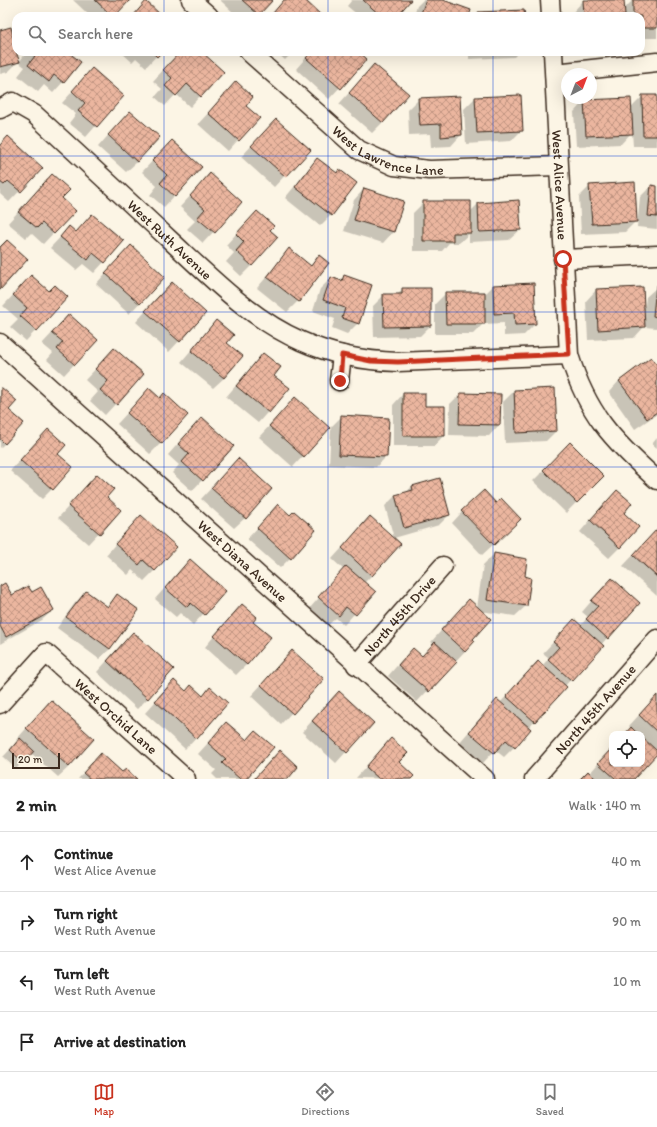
<!DOCTYPE html>
<meta charset="utf-8">
<style>
body{margin:0;font-family:Itim,sans-serif;background:#f2f2f2;color:#222}
.controls{position:absolute;right:12px;bottom:12px;display:grid;overflow:hidden;border-radius:8px;box-shadow:0 4px 16px #0002}
.controls button{width:36px;height:36px;display:grid;place-items:center;padding:0;border:0;border-bottom:1px solid #e0e0e0;background:#fff;color:#222;font:20px sans-serif}
.compass{position:absolute;left:561px;top:68px;width:36px;height:36px;border-radius:50%;background:#fff;box-shadow:0 4px 16px #0002;rotate:42deg}
.scale{position:absolute;left:12px;bottom:10px;width:48px;box-sizing:border-box;padding-left:4px;border:2px solid #3b2a1e;border-top:0;font-size:11px;line-height:14px;white-space:nowrap;color:#3b2a1e;-webkit-text-stroke:3px #fcf5e5;paint-order:stroke}
.stop{position:absolute;width:12px;height:12px;margin:-9px;border:3px solid #c8321e;border-radius:50%;background:#fff}
.stop.end{background:#c8321e;border-color:#fff;box-shadow:0 1px 4px #0008}
.list{margin:0;padding:0;list-style:none}
h2{display:flex;justify-content:space-between;align-items:center;height:52px;margin:0;padding:0 16px;font-size:17px}
h2 small{font-size:13px;font-weight:400;color:#767676}
.list li{display:grid;grid-template-columns:26px 1fr auto;gap:12px;align-items:center;box-sizing:border-box;height:60px;padding:0 16px;border-top:1px solid #e0e0e0}
.list b{display:block;font-size:15px;white-space:nowrap}
.list p{margin:0;font-size:13px;white-space:nowrap;color:#767676}
.list em{font-size:13px;font-style:normal;color:#767676}
.icon{flex:none;width:22px;height:22px;fill:none;stroke:currentColor;stroke-width:2;stroke-linecap:round;stroke-linejoin:round}
.map{position:relative;flex:none;width:657px;height:779px;overflow:hidden}
.search{position:absolute;background:#fff;box-shadow:0 4px 16px #0002;left:12px;right:12px;top:12px;height:44px;display:flex;align-items:center;gap:10px;box-sizing:border-box;padding:0 14px;border-radius:12px;color:#767676;font-size:15px}
.sheet{height:292px;background:#fff}
nav{display:flex;justify-content:space-around;align-items:center;box-sizing:border-box;height:56px;border-top:1px solid #e0e0e0;background:#fff;font-size:11px;color:#767676}
nav a{display:grid;justify-items:center;gap:2px}
nav .on{color:#c8321e}
.map>svg:first-child{display:block}
.shadow{fill:#0003}
.building{fill:url(#building-cross-hatch);stroke:#3b2a1e}
.lines{fill:none;stroke-linecap:round;stroke-linejoin:round}
.minor-casing{stroke:#3b2a1e;stroke-width:21}
.minor{stroke:#fcf5e5;stroke-width:18}
.route{stroke:#c8321e;stroke-width:5}
.grid{fill:none;stroke:#1d4ed8;stroke-width:1;stroke-opacity:0.55}
.labels{text-anchor:middle;dominant-baseline:central;stroke-width:3.5;stroke-linejoin:round;paint-order:stroke}
.street-label{font-size:14px;fill:#3b2a1e;stroke:#fcf5e5}
</style>
<div class="map">
<svg width="657" height="779" viewBox="0 0 657 779">
<defs>
<pattern id="building-cross-hatch" width="8" height="8" patternUnits="userSpaceOnUse"><rect width="8" height="8" fill="#ebb69f"/><path d="M0 0l8 8M0 8l8-8" fill="none" stroke="#c09481"/></pattern>
</defs>
<rect width="100%" height="100%" fill="#fcf5e5"/>
<filter id="ink" filterUnits="userSpaceOnUse"><feTurbulence type="fractalNoise" baseFrequency=".025" numOctaves="2"/><feDisplacementMap in="SourceGraphic" scale="8" xChannelSelector="R" yChannelSelector="G"/><feConvolveMatrix kernelMatrix="1 2 1 2 8 2 1 2 1" color-interpolation-filters="sRGB"/></filter>
<g filter="url(#ink)">
<path class="shadow" d="M73 0H128L114 16H90Z
M220 0H272L257 16H237Z
M285 0H303L321 16H270Z
M352 0H410L396 16H359L347 6Z
M423 0H440L468 16H414L417 6Z
M623 0 624 9 633 0H657V38H641V16H573V12L583 1Z
M10 29 19 62 27 52H67L63 82 53 93 44 85 38 92 18 76 25 67 18 62 8 72 0 74V31Z
M121 52H160L146 67 136 58 132 62Z
M180 52H201L200 96 190 107 176 94 165 106 155 97 162 89 153 81Z
M276 52H293L285 60Z
M311 52H358L366 59 329 99 296 69Z
M438 52H451L447 55Z
M469 52H519L514 57 469 59Z
M92 70 122 96 86 137 69 123 76 114 62 103Z
M364 76 383 122 372 133 339 104Z
M236 83 244 106 238 140 228 151 198 124Z
M643 96H657V146H633L632 132 621 144 576 146 574 112 584 101 630 109Z
M459 97 461 135 451 146 431 147 430 134 409 135 408 110 419 99Z
M475 98 522 130 511 141 466 144 464 109Z
M119 123 137 162 126 172 98 147Z
M266 130 309 150 274 187 241 157Z
M0 146 42 168 9 202 0 194Z
M161 152 201 167 164 207 150 195 157 186 142 172Z
M317 159 336 174 339 170 331 215 320 226 285 198Z
M210 175 241 202 203 243 187 229 195 221 180 207Z
M41 186 61 198 74 211 43 244 31 233 26 238 8 223Z
M590 186 636 221 625 232 581 234 579 197Z
M651 186 657 187V229L637 227 640 197Z
M364 189 403 201 393 232 383 243 344 231 354 200Z
M424 202 470 212 478 204 520 230 509 240 469 242V234L459 243H449L442 251H413V213Z
M92 215 104 262 94 273 83 264 76 270 50 248 69 228 75 233Z
M246 223 269 230 252 265 241 276 226 262 234 253 226 245Z
M290 250 310 266 319 257 298 301 287 312 257 288Z
M120 257 164 277 129 314 96 284Z
M31 276 49 292 67 297 26 341 10 327 18 319 3 306Z
M344 276 358 323 347 334 332 328 335 319 313 311 320 289 331 278 339 281Z
M493 286 535 324 524 335 504 336V323L483 324 473 334H435V304L446 293 484 295Z
M657 287V328L644 327 634 338 588 340 586 301 596 290 645 307 646 297Z
M403 289 430 326 420 336 374 337 373 306 384 295H397Z
M161 294 205 313 169 352 136 322Z
M69 315 97 340 64 375 47 360 53 353 42 344Z
M216 321 226 343 224 378 213 388 181 362Z
M263 354 272 376 288 389 258 423 226 397Z
M104 360 143 374 105 415 90 401 98 392 85 380Z
M657 367V414L635 429 609 392 619 381Z
M1 388 15 401 7 410 5 443 0 448Z
M514 391 556 431 546 441 505 443 503 402Z
M403 394 424 407 444 435 434 446H393V405Z
M460 394 499 425 489 436 449 435 450 404Z
M139 400 161 443 150 454 117 424Z
M285 409 329 428 293 467 259 437Z
M342 416 386 457 376 467 329 465 331 427Z
M191 429 202 480 192 491 172 473 179 465 168 455Z
M657 438V448L652 444Z
M38 441 57 454 52 489 42 499 10 471Z
M570 444 602 476 566 513 533 481Z
M228 470 245 518 234 528 201 499Z
M87 486 105 497 120 510 88 544 58 518Z
M412 486 449 515 439 525 394 538 385 506 395 496 406 493Z
M606 502 622 513 620 547 609 558 580 532Z
M278 506 290 558 280 568 247 539Z
M462 512 509 530 482 555 452 523Z
M130 527 155 570 144 581 132 570 128 575 106 555Z
M360 528 372 575 364 583 374 592 344 625 336 618 328 625 309 609 344 570 332 559Z
M657 530V596L623 566Z
M494 554 523 577 526 606 515 616 480 611 472 639 465 651 417 702 388 676 402 660 421 657 434 644 431 642 459 611 477 608 483 565Z
M180 571 224 591 193 625 180 613 176 617 155 599Z
M0 587 11 597 32 594 53 610 42 620 0 644Z
M601 590 607 638 528 728 514 747 504 757 495 750 483 763 459 743 487 711 500 703 527 673 542 666 549 658 543 653 574 620 580 626 588 617 582 612Z
M86 592 106 607 117 595 110 649 99 659 57 628 75 603Z
M231 616 252 622 247 664 236 675 205 647Z
M122 644 148 698 137 709 97 672Z
M282 662 323 679 281 724 251 696Z
M164 692 202 697 227 704 185 749 145 713Z
M657 695V752L633 779H581L589 774 612 748V764H642V734H626L631 728 629 726Z
M328 703 346 752 336 763 302 732Z
M41 712 69 767 58 777 31 753 16 769 3 757 18 741 16 740Z
M226 723 245 779H217L212 774 216 770 198 754Z
M381 750 398 762 410 779 356 778Z
M101 754 122 773 135 779H78Z"/>
<path class="building" d="M95 0H130L115 16H112Z
M242 0H273L259 15Z
M284 0H305L322 16H276L273 13Z
M363 0H411L397 16H381Z
M426 0H443L471 10 469 16H420Z
M583 0H624L625 16H584Z
M633 0H657V28H641V16H633Z
M146 1 162 16H133Z
M524 10 525 16H478V12Z
M11 27 16 52 20 62 0 67V30Z
M29 52H68L81 62 64 83 54 75 49 82 28 65 35 56Z
M152 52H162L157 57Z
M180 52H202L224 72 201 97 187 84 176 96 165 86 172 78 163 70Z
M311 52H359L367 59 341 89 306 58Z
M374 64 409 94 383 123 349 93Z
M92 68 124 96 97 127 78 111 85 103 72 91Z
M236 81 253 97 246 106 260 118 239 141 208 113Z
M521 95 523 131 477 133 475 97Z
M642 95H657V136H643Z
M460 96 462 135 441 137V124L420 125 418 98Z
M631 98 633 134 586 136 584 100Z
M130 111 160 137 137 162 108 135Z
M276 119 311 150 286 177 251 146Z
M8 136 43 168 21 192 8 181 4 185 0 182V145Z
M172 140 202 167 175 197 160 183 167 175 152 161Z
M317 158 337 173 339 169 357 183 332 216 295 187Z
M210 173 242 202 215 233 197 218 205 209 190 196Z
M52 174 70 190 62 198 76 211 54 234 42 223 37 228 18 212Z
M635 182 637 222 592 224 589 185Z
M651 185 657 186V217L648 216Z
M364 188 404 201 394 232 354 220Z
M519 200 521 230 479 232 478 203Z
M423 201H471V233H453V241H423Z
M257 211 274 226 270 230 278 237 252 266 236 251 244 242 236 234Z
M92 214 124 241 105 263 93 253 88 260 60 237 69 226 76 232Z
M7 240 28 259 0 290V247Z
M131 245 165 277 140 304 105 273Z
M289 248 311 266 319 255 329 263 299 302 267 277Z
M31 275 49 291 55 285 68 297 37 331 20 316 27 308 13 295Z
M344 275 372 285 359 324 342 318 345 308 323 300 331 277 342 281Z
M172 282 206 313 180 342 145 311Z
M534 283 536 324 515 325 514 313 494 314 493 285Z
M656 286H657V317L653 316Z
M643 287 645 327 598 330 596 289Z
M402 288H431V326L384 327 383 294H402Z
M445 292H485V324H446Z
M69 314 98 340 75 365 57 349 63 342 52 333Z
M216 320 234 335 227 343 243 356 224 378 191 351Z
M114 348 144 374 117 405 100 390 108 381 95 369Z
M263 353 281 367 274 376 290 388 269 413 236 386Z
M651 357 657 365V412L647 419 619 381Z
M1 387 17 401 9 410 24 423 5 444 0 439Z
M149 388 160 398 164 393 188 415 162 444 127 413Z
M555 388 557 431 516 433 514 390Z
M403 393H425V406H445V436H403Z
M460 393 501 394 500 425 459 424Z
M295 397 330 428 304 457 269 426Z
M341 415 389 418 387 457 339 455Z
M202 417 234 446 203 481 182 462 189 454 178 444Z
M48 429 66 445 58 454 73 467 53 490 20 460Z
M570 442 604 476 577 503 543 470Z
M238 458 272 489 246 519 211 488Z
M97 474 114 489 107 497 121 510 100 534 68 506Z
M440 478 450 515 404 528 395 495 413 490 412 486Z
M484 490 496 503 501 498 521 519 494 545 461 511Z
M617 490 632 503 624 513 639 527 620 548 590 520Z
M278 504 290 515 294 511 316 530 291 559 257 528Z
M141 515 177 547 155 571 143 560 139 565 115 544Z
M370 516 401 544 372 576 342 548Z
M657 529V577L633 555Z
M494 553 527 559 525 576 531 578 527 606 487 600Z
M190 559 226 591 205 615 191 603 187 607 165 588Z
M346 566 376 592 356 615 346 607 339 616 318 597Z
M612 578 640 603 608 639 586 619 598 606 591 601Z
M5 583 12 595 28 586 32 592 41 587 54 610 6 637 0 626V586Z
M86 591 108 607 117 594 139 610 110 649 66 617Z
M469 599 491 619 473 639 475 641 465 652 441 630Z
M242 604 257 617 253 622 271 637 247 665 214 636Z
M574 619 604 646 572 681 548 659 559 647 553 642Z
M133 632 174 669 148 699 107 661Z
M435 642 457 662 429 692 398 665 413 648 422 656Z
M292 650 324 679 293 714 261 685Z
M538 661 567 687 535 722 506 696Z
M174 680 186 691 191 685 203 696 210 687 228 703 197 739 155 701Z
M339 691 374 723 347 753 312 721Z
M657 695V732L639 715Z
M497 699 531 729 515 748 506 740 494 753 469 732Z
M51 700 94 739 69 767 26 728Z
M226 722 247 740 255 731 274 747 246 779H240L222 763 226 759 208 743Z
M631 727 638 734H625Z
M642 737 657 751V754L634 779H616L598 763 612 748V764H642Z
M20 738 34 751 24 763 10 750Z
M391 738 408 753 399 762 414 776 411 779H379L366 767Z
M280 750 298 767 288 779H254Z
M101 753 122 772 126 769 137 779H90L83 773Z
M588 771 596 779H580Z"/>
<g class="lines">
<g class="minor-casing">
<g id="minor">
<path d="M191 0 209 16"/>
<path d="M550 0 551 16"/>
<path id="s1" d="M249 52 359 150 394 166 429 170 558 166"/>
<path id="s2" d="M553 52 569 355C587 413 612 440 657 480"/>
<path d="M555 73 657 62"/>
<path id="s3" d="M0 109 13 102 34 114C80 156 125 198 170 240 209 276 252 320 301 341 332 355 365 361 398 362L569 355"/>
<path d="M563 259 657 255"/>
<path id="s4" d="M0 343 485 779"/>
<path d="M339 381 342 355"/>
<path id="s5" d="M356 665 443 566"/>
<path id="s6" d="M0 704 46 653 186 779"/>
<path id="s7" d="M534 779 657 639"/>
</g>
</g>
<use href="#minor" class="minor"/>
</g>
</g>
<g class="lines" filter="url(#ink)">
<path class="route" d="M340 381 342 355 371 361 398 362 569 354 563 259"/>
</g>
<path class="grid" d="M164 0V16M328 0V16M493 0V16M164 52V779M328 52V779M493 52V779M0 156H657M0 312H657M0 467H657M0 623H657"/>
<g class="labels">
<g class="street-label">
<text stroke="none"><textPath href="#s1" startOffset="175">West Lawrence Lane</textPath></text>
<text stroke="none"><textPath href="#s2" startOffset="133">West Alice Avenue</textPath></text>
<text stroke="none"><textPath href="#s3" startOffset="224">West Ruth Avenue</textPath></text>
<text stroke="none"><textPath href="#s4" startOffset="326">West Diana Avenue</textPath></text>
<text stroke="none"><textPath href="#s5" startOffset="66">North 45th Drive</textPath></text>
<text stroke="none"><textPath href="#s7" startOffset="93">North 45th Avenue</textPath></text>
<text stroke="none"><textPath href="#s6" startOffset="163">West Orchid Lane</textPath></text>
</g>
</g>
</svg>
<div class="controls">
<button><svg class="icon" aria-label="locate" viewBox="0 0 24 24"><circle cx="12" cy="12" r="6"/><path d="M12 2v4M12 18v4M2 12h4M18 12h4"/></svg></button>
</div>
<svg class="compass" viewBox="-18 -18 36 36"><path d="M0-13l5 13h-10z" fill="#e53935"/><path d="M0 13l5-13h-10z" fill="#767676"/></svg>
<div class="scale">20 m</div>
<div class="stop" style="left:563px;top:259px"></div>
<div class="stop end" style="left:340px;top:381px"></div>
<div class="search"><svg class="icon" aria-label="search" viewBox="0 0 24 24"><circle cx="10" cy="10" r="6"/><path d="M15 15l6 6"/></svg>Search here</div>
</div>
<section class="sheet">
<h2>2 min<small>Walk · 140 m</small></h2>
<ul class="list">
<li><svg class="icon" aria-label="ahead" viewBox="0 0 24 24"><path d="M12 20V5M6 11l6-6 6 6"/></svg><div><b>Continue</b><p>West Alice Avenue</p></div><em>40 m</em></li>
<li><svg class="icon" aria-label="right" viewBox="0 0 24 24"><path d="M7 20v-9h11M14 6l5 5-5 5"/></svg><div><b>Turn right</b><p>West Ruth Avenue</p></div><em>90 m</em></li>
<li><svg class="icon" aria-label="left" viewBox="0 0 24 24"><path d="M17 20v-9H6M10 6l-5 5 5 5"/></svg><div><b>Turn left</b><p>West Ruth Avenue</p></div><em>10 m</em></li>
<li><svg class="icon" aria-label="arrive" viewBox="0 0 24 24"><path d="M6 21V4h12l-3 4 3 4H6"/></svg><div><b>Arrive at destination</b></div></li>
</ul>
</section>
<nav>
<a class="on"><svg class="icon" aria-label="map" viewBox="0 0 24 24"><path d="M3 6l6-2 6 2 6-2v14l-6 2-6-2-6 2zM9 4v14M15 6v14"/></svg>Map</a>
<a><svg class="icon" aria-label="directions" viewBox="0 0 24 24"><path d="M12 3l9 9-9 9-9-9zM9 14v-3h6M13 9l2 2-2 2"/></svg>Directions</a>
<a><svg class="icon" aria-label="saved" viewBox="0 0 24 24"><path d="M7 4h10v16l-5-4-5 4z"/></svg>Saved</a>
</nav>
